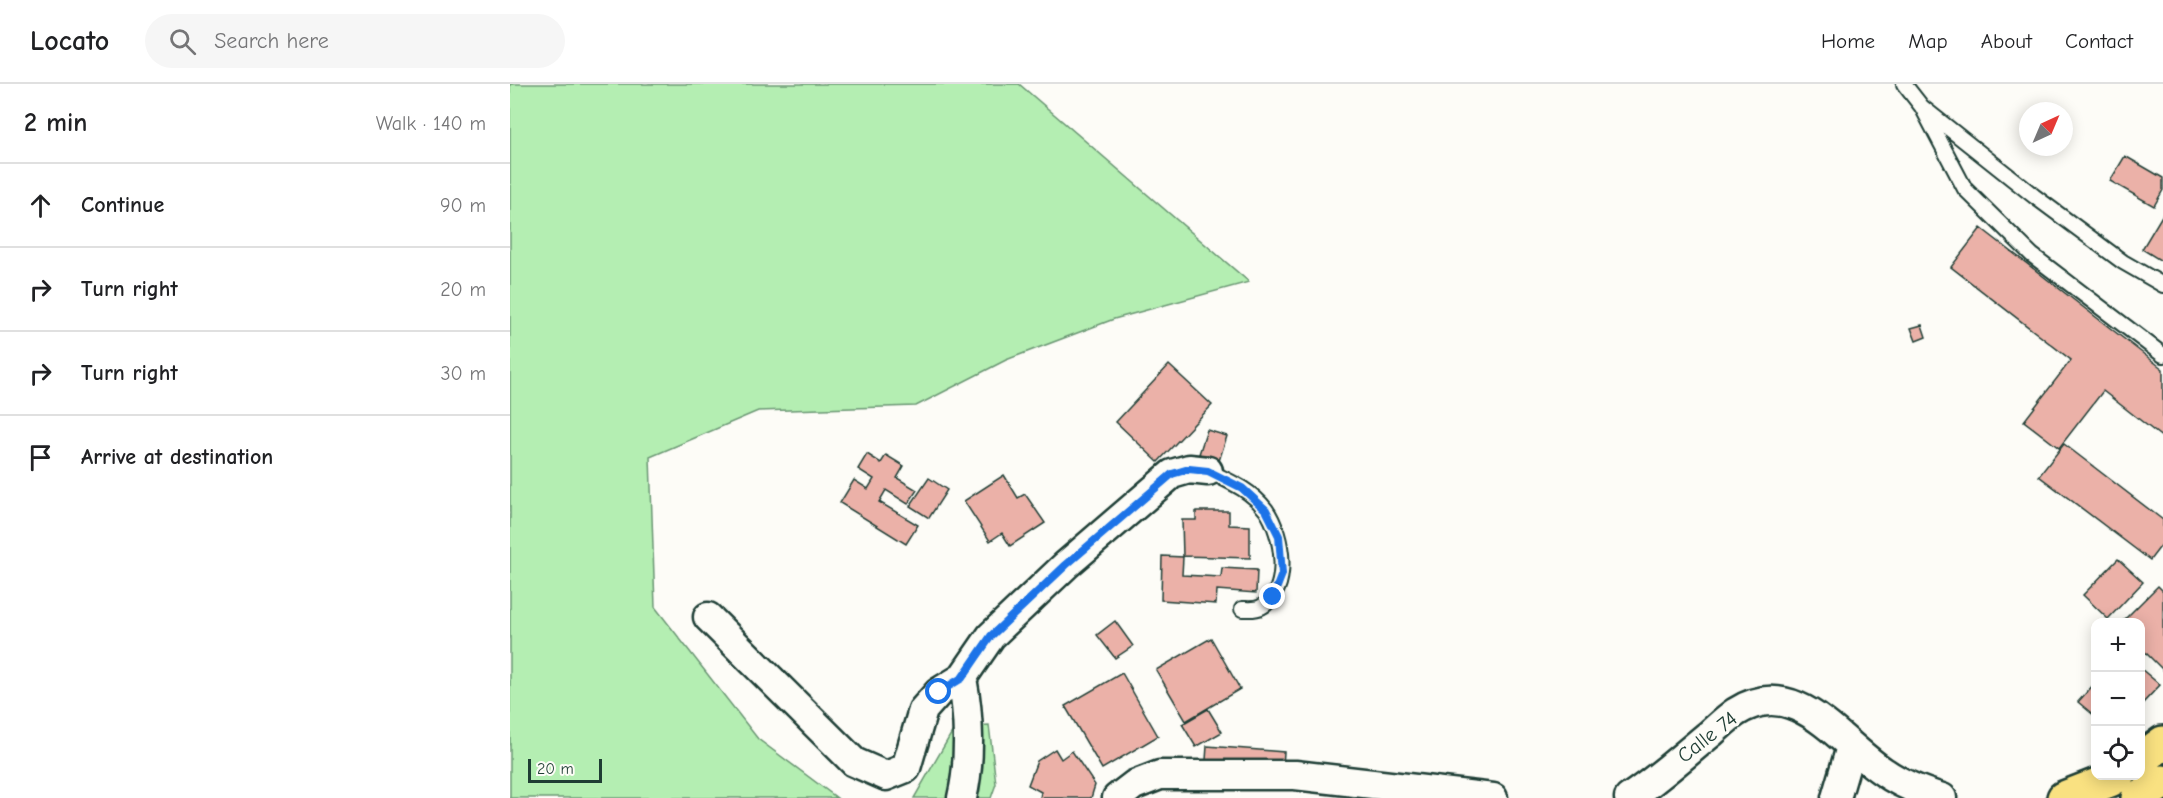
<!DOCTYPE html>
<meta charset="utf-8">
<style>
body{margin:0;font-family:"Comic Neue",sans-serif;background:#f6f6f6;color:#202124}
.controls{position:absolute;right:18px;bottom:18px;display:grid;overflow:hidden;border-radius:12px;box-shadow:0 3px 15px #0003}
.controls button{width:54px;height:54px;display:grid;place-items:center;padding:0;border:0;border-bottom:2px solid #e0e0e0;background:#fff;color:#202124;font:30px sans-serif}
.compass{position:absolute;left:1509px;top:18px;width:54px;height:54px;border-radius:50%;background:#fff;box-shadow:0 3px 15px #0003;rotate:44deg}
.scale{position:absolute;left:18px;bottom:15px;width:74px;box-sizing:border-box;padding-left:6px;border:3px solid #1f3d34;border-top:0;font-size:16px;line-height:21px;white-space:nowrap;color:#1f3d34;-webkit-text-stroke:4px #fdfcf7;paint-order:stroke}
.stop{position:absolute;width:18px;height:18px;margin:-14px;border:4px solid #1a73e8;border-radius:50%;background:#fff}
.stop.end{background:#1a73e8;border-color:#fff;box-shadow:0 2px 6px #0008}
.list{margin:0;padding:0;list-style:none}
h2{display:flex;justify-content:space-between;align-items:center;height:78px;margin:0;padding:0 24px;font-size:26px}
h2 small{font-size:20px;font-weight:400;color:#757577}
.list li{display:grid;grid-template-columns:39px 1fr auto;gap:18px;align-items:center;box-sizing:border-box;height:84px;padding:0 24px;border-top:2px solid #e0e0e0}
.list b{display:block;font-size:22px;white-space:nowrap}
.list em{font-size:20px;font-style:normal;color:#757577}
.icon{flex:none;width:33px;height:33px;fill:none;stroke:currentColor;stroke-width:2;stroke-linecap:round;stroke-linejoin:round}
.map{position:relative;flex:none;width:1653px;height:714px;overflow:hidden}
header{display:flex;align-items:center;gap:36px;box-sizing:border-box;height:84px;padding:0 30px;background:#fff;border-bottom:2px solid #e0e0e0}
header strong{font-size:28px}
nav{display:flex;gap:33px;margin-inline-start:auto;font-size:21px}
.search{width:420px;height:54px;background:#f6f6f6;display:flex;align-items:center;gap:15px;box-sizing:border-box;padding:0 21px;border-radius:33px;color:#757577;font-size:22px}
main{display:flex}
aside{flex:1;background:#fff}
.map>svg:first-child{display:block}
.green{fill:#b4eeb2;stroke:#6a9673;stroke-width:1.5}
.building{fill:#ebb1a8;stroke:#1f3d34;stroke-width:1.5}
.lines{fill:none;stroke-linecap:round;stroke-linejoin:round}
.service-casing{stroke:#1f3d34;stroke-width:18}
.minor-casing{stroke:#1f3d34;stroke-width:33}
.primary-casing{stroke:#1f3d34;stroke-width:38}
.service{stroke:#fdfcf7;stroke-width:14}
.minor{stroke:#fdfcf7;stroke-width:28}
.primary{stroke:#f9e181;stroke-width:33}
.route{stroke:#1a73e8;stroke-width:8}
.labels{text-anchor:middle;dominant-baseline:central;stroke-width:6;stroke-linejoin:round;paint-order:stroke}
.street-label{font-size:21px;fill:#1f3d34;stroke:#fdfcf7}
</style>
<header>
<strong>Locato</strong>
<div class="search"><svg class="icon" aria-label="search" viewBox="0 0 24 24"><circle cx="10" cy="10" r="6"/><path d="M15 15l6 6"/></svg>Search here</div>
<nav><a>Home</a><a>Map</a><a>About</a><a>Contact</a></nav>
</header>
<main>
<aside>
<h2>2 min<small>Walk · 140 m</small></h2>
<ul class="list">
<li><svg class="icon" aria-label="ahead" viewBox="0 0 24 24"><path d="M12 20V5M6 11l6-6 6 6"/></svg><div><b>Continue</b></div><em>90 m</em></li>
<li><svg class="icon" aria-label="right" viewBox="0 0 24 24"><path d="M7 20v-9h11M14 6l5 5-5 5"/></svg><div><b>Turn right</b></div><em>20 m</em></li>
<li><svg class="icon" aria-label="right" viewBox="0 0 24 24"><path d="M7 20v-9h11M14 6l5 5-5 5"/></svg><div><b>Turn right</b></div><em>30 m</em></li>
<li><svg class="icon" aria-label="arrive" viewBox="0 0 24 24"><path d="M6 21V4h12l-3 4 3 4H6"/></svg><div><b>Arrive at destination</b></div></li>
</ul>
</aside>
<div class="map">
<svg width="1653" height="714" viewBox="0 0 1653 714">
<rect width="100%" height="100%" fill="#fdfcf7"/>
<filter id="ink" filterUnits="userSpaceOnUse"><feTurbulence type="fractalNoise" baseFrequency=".0167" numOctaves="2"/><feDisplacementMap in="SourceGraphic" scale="12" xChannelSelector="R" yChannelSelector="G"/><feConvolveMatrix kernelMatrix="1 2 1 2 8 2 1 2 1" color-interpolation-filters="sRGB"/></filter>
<g filter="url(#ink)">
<path class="green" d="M0 0H509L739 198 604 235 496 276 406 322 248 327 140 373 145 523 248 655 327 714H0Z
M479 641 486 700 481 714H404L445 643Z"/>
<path class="building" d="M1615 72 1653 94V106L1644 122 1600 97Z
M1653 130V178L1632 165Z
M1471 144 1653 285V354L1593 307 1549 364 1514 337 1561 276 1441 183Z
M1412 241 1416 253 1406 257 1401 244Z
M659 281 702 321 648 378 606 338Z
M697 346 717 352 709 377 689 370Z
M1554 360 1653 436V459L1640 476 1529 392Z
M357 370 371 379 376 371 394 382 387 394 407 406 398 420 376 406 369 418 408 441 396 460 330 419 344 396 358 405 364 395 348 385Z
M494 391 508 414 515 410 535 439 500 462 492 449 480 457 454 417Z
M419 394 437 406 419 434 400 422Z
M686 427H719V441L740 442V474L673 472 672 436H686Z
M652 472 673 473 672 491 711 493 712 484 747 486 746 509 707 506 706 520 651 516Z
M1608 475 1633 498 1598 535 1573 511Z
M1648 502 1653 507V586L1630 563V538H1612Z
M605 537 623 562 605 574 587 551Z
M701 554 730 605 676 637 646 586Z
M1630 584 1650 601 1630 622Z
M612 589 648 652 592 685 555 622Z
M1586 598V633L1568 618Z
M698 625 712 648 686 663 672 640Z
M697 662 774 668 773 682 696 676Z
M545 665 551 675 562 667 585 701 581 714H530L531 708 518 701 527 677Z"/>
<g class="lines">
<g class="service-casing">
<path id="service" d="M1394 0 1412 23 1524 112 1613 178 1653 201
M1412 23 1455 105 1522 171 1653 271
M698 387C719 397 741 406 756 426 773 450 782 507 751 523 746 526 738 525 732 525"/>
</g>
<g class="minor-casing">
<path id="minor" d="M198 533 344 678 376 692 396 684 413 626 429 608 452 594
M452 714C461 676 459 631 452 594L481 552 556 481 662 390 679 385 698 387
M607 714 624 701 650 691H785L983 714
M1119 714C1148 695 1174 671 1201 649 1209 642 1217 634 1226 628 1286 590 1329 659 1374 688 1391 700 1412 708 1432 714
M1326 714 1341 663"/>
</g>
<g class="primary-casing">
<path id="primary" d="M1630 676 1653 659
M1554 714 1600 696 1607 692
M1628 714 1653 698"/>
</g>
<use href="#service" class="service"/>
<use href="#minor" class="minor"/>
<use href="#primary" class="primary"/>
</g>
</g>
<g class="lines" filter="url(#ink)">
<path class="route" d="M429 608 452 594 481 552 556 481 662 390 679 385 698 387 732 404 756 426 769 452 772 490 763 513"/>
</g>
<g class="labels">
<g class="street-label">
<text transform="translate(1197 653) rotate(-38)">Calle 74</text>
</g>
</g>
</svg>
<div class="controls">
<button>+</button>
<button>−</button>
<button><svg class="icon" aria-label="locate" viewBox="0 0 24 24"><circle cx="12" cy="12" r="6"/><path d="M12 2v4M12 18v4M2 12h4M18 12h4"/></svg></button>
</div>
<svg class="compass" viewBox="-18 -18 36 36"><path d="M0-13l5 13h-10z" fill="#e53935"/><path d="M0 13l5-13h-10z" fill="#757577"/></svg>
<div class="scale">20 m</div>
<div class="stop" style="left:429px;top:608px"></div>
<div class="stop end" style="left:763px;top:513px"></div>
</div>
</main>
